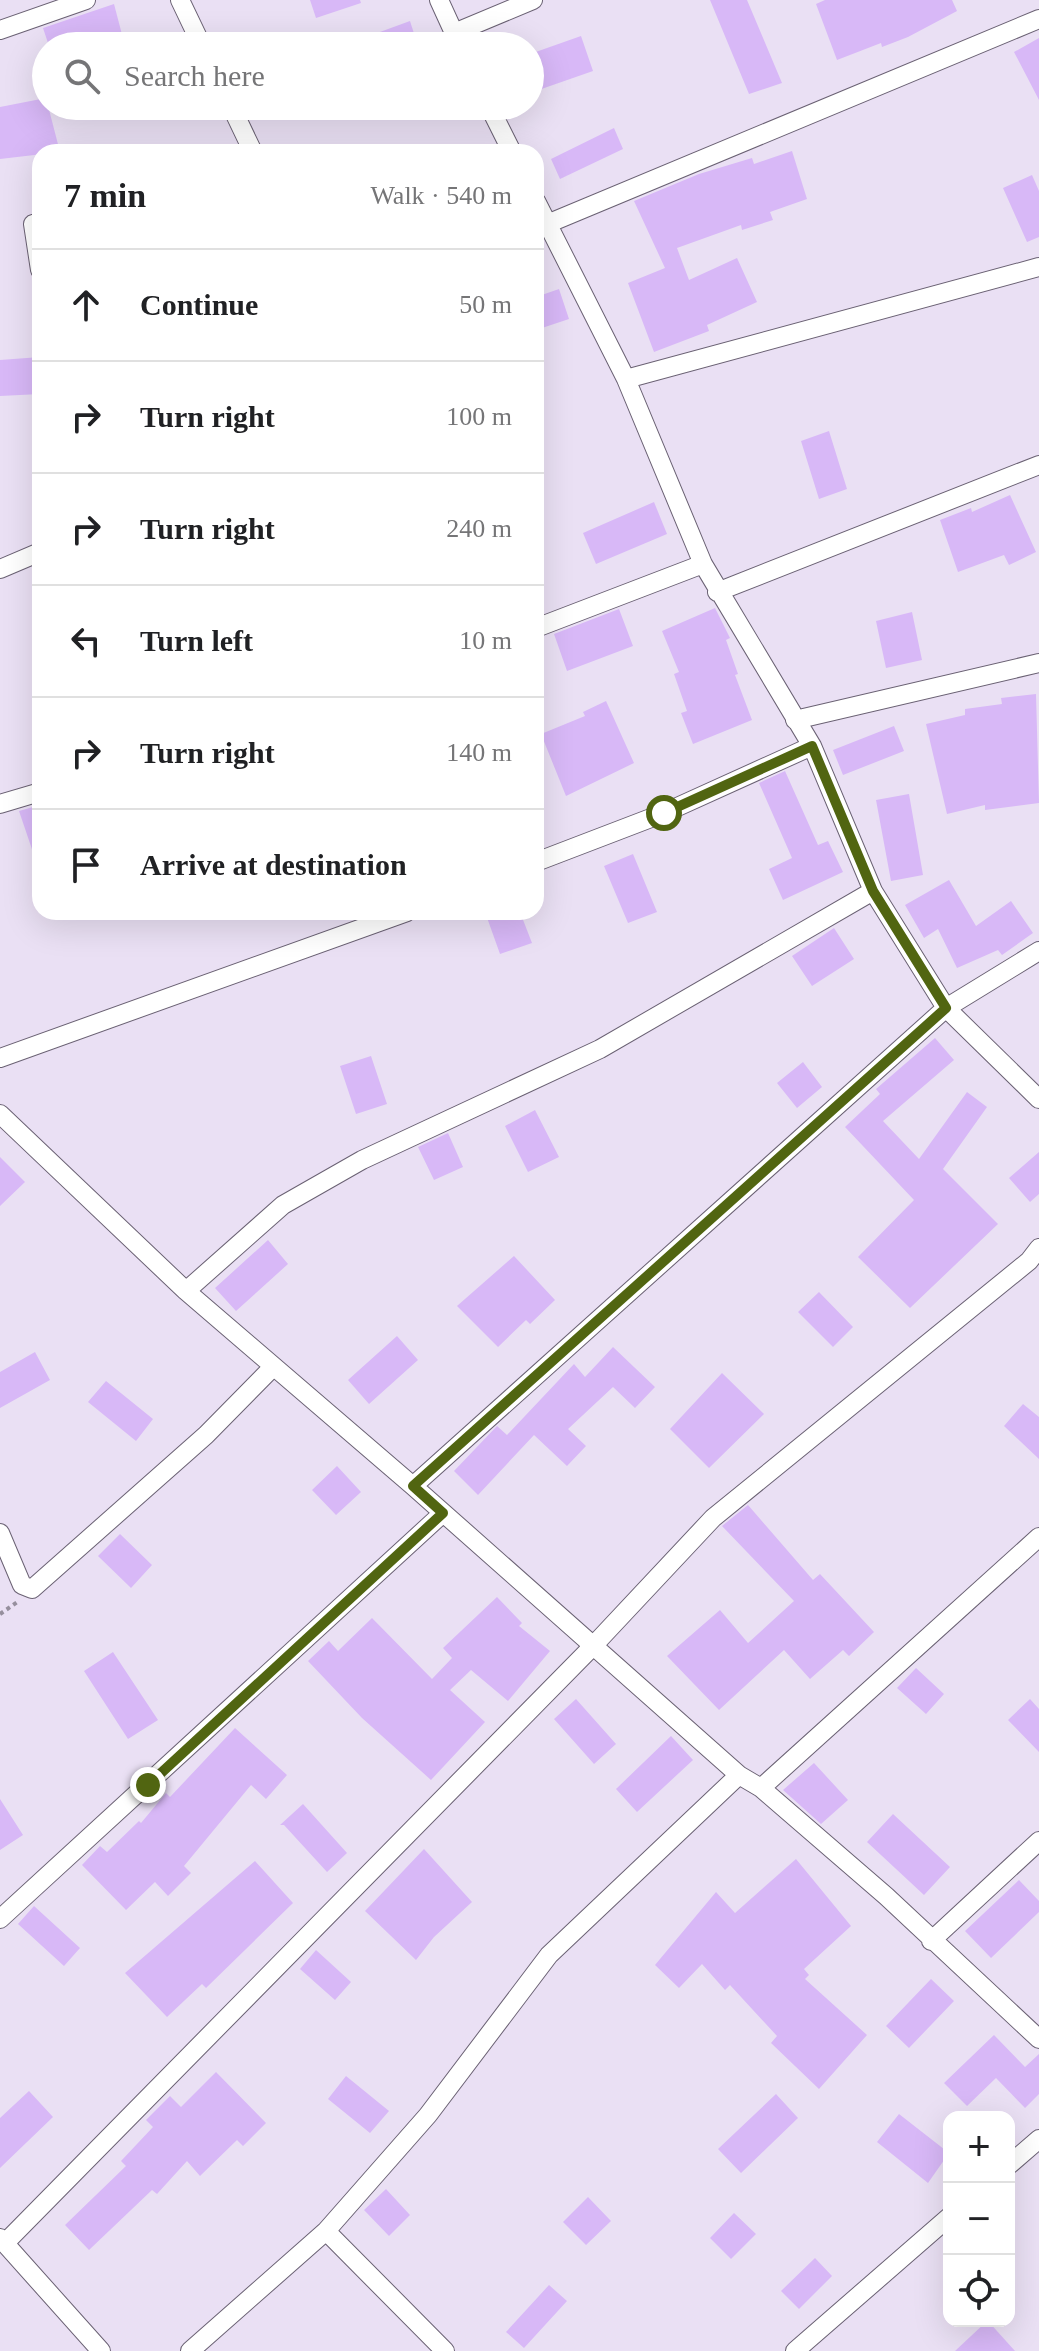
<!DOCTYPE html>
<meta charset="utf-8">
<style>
body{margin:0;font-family:Georgia,serif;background:#f2f2f2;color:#202124}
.controls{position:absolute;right:24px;bottom:24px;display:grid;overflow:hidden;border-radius:16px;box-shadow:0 8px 32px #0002}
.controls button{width:72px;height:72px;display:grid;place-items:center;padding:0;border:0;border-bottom:2px solid #e0e0e0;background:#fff;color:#202124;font:40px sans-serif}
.stop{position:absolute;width:24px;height:24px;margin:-18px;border:6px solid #516511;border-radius:50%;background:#fff}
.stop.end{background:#516511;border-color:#fff;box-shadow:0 2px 8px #0008}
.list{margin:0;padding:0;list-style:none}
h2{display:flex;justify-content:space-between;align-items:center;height:104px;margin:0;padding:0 32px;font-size:34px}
h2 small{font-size:26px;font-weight:400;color:#757577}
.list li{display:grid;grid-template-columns:52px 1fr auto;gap:24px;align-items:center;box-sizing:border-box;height:112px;padding:0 32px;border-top:2px solid #e0e0e0}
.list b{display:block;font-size:30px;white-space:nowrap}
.list em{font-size:26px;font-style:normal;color:#757577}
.icon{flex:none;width:44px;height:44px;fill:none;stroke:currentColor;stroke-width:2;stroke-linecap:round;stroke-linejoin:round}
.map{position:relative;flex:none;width:1039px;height:2351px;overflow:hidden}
.search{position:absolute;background:#fff;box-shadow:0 8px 32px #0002;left:32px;top:32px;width:512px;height:88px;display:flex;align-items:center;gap:20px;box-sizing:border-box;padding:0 28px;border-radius:44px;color:#757577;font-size:30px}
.panel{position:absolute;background:#fff;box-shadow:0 8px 32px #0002;left:32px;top:144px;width:512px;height:776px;border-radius:24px}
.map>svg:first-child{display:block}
.building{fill:#d8b8f7}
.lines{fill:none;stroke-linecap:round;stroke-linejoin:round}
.minor-casing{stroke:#6a6173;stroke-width:20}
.path{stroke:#968f9d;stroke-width:4;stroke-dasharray:4 4;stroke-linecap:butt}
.minor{stroke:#fff;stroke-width:18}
.route{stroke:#516511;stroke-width:10}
</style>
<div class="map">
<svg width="1039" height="2351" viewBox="0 0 1039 2351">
<rect width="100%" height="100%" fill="#eae0f4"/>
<path class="building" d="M310 0H360L361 3 316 18Z
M710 0H747L782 83 749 94Z
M825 0H952L957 11 908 37 882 47 881 43 837 60 816 4Z
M114 4 125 46H49L43 28Z
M410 21 418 46H347V44Z
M581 36 593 71 530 93V54Z
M1039 38V100L1014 52Z
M46 98 60 152 0 159V107Z
M614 128 623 149 560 179 551 159Z
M792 151 807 199 770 212 773 220 742 230 741 225 677 248 689 280 737 258 757 302 707 325 709 331 654 352 628 283 665 268 634 201 699 174 752 158 754 164Z
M1032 175 1039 191V237L1027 242 1003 188Z
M559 289 569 319 536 330V297Z
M40 357V394L0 396V360Z
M829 431 847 489 819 499 801 441Z
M1010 495 1036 552 1009 565 1004 555 958 572 940 520 971 508 972 512Z
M654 502 667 534 596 564 583 533Z
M715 608 730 638 726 640 738 674 735 675 752 720 693 744 681 713 687 711 674 674 679 672 662 631Z
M619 609 633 646 567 671 554 634Z
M912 612 922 660 886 668 876 621Z
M1036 694 1039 803 985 810V805L947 814 926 724 965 715V709L1002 704 1001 698Z
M606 701 634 763 566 796 541 734 585 716 583 712Z
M894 726 904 751 843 775 833 750Z
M785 771 818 845 828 841 843 872 783 900 769 869 792 858 759 783Z
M909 794 923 875 891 881 876 800Z
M40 805V863L37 864 19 811Z
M633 854 657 912 628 923 604 866Z
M949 880 976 926 1011 901 1033 933 1002 955 998 950 957 968 938 929 924 938 905 905Z
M485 912H520L532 943 500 954Z
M834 928 854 959 812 986 792 956Z
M935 1038 954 1060 883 1121 919 1159 967 1092 987 1107 943 1169 998 1224 910 1308 858 1257 914 1200 845 1127 880 1094 876 1089Z
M371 1056 387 1104 356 1114 340 1066Z
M803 1062 822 1087 797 1108 777 1083Z
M535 1110 559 1157 528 1172 505 1126Z
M448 1133 463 1167 434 1180 418 1147Z
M1039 1152V1194L1030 1202 1009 1178Z
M0 1157 25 1182 0 1206Z
M268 1240 288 1264 236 1311 215 1288Z
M514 1256 555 1300 530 1324 526 1320 498 1347 457 1306Z
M819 1292 853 1327 833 1347 798 1312Z
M397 1336 418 1360 369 1404 348 1380Z
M613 1347 655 1387 635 1408 613 1387 568 1429 586 1446 567 1466 534 1435 478 1495 454 1471 497 1426 507 1435 574 1364 585 1377Z
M35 1352 50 1380 0 1408V1372Z
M722 1373 764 1414 709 1468 670 1429Z
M106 1381 153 1419 136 1441 88 1402Z
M1023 1404 1039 1417V1459L1004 1426Z
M337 1466 361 1492 336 1515 312 1490Z
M748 1505 813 1580 820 1574 874 1632 849 1656 843 1650 810 1679 784 1650 719 1710 667 1656 720 1610 748 1643 794 1601 722 1526Z
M120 1534 152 1565 131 1588 98 1556Z
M497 1597 522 1623 519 1626 550 1651 508 1701 471 1670 450 1690 485 1722 431 1780 362 1718 308 1661 329 1641 338 1651 372 1618 432 1679 452 1658 443 1648Z
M113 1652 158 1720 128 1739 84 1671Z
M916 1668 944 1694 926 1714 897 1688Z
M576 1699 616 1744 594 1764 554 1719Z
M1030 1699 1039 1709V1752L1008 1720Z
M235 1728 287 1775 266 1799 251 1785 184 1866 191 1873 168 1896 155 1882 126 1910 82 1865 100 1846 107 1852 139 1821 141 1823 166 1793 170 1797Z
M671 1736 693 1760 637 1812 616 1789Z
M814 1763 848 1800 821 1824 783 1790Z
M0 1799 23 1835 0 1850Z
M303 1804 347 1853 327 1872 284 1825H280Z
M893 1814 950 1867 924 1895 867 1842Z
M424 1849 472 1902 434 1937 416 1960 365 1911Z
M796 1859 851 1926 804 1969 809 1975 805 1979 867 2035 819 2089 771 2043 777 2036 730 1985 725 1990 702 1964 679 1988 655 1965 716 1892 735 1913Z
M255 1861 293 1903 206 1988 202 1984 167 2017 125 1973Z
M1019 1880 1039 1901V1912L991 1958 965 1931Z
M34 1906 80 1948 64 1966 18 1924Z
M316 1950 351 1982 335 2000 300 1969Z
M931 1979 954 2001 909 2048 886 2026Z
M994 2035 1025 2067 1039 2054V2094L1025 2108 996 2078 967 2106 944 2083Z
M216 2072 266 2123 243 2146 237 2140 200 2176 187 2161 157 2194 152 2190 89 2250 65 2225 126 2166 121 2161 153 2127 146 2120 170 2096 181 2107Z
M346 2076 389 2111 370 2133 328 2099Z
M29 2091 53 2117 0 2168V2118Z
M776 2094 798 2118 741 2173 718 2149Z
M899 2114 949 2153 928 2183 877 2142Z
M386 2189 410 2215 389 2236 364 2210Z
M588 2197 611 2221 586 2245 563 2222Z
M734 2213 756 2234 731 2259 710 2238Z
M815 2258 832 2276 799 2309 781 2291Z
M549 2285 567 2301 524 2348 506 2332Z
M988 2321 1015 2351H955L987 2321Z"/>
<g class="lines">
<g class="minor-casing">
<path id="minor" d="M180 0 202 46
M439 0 460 46
M0 30 86 0
M454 33 533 0
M231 106 253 152
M489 106 512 152
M536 201 626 379 703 564 812 746 873 891 946 1008 1039 1099
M33 224 40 270
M547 224 1039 19
M626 379 1039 267
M0 569 40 552
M717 592 1039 465
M536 628 703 564
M795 720 1039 663
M0 804 40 792
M536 862 664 813 812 746
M0 1058 407 912
M0 1114 186 1291 413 1486 739 1775 761 1788 886 1896 1039 2039
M186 1291 283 1205 362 1160 600 1049 873 891
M413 1486 946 1008 1039 951
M0 1533 22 1585 32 1589 206 1435 272 1368
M761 1788 1039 1537
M0 1919 443 1513
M931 1941 1039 1841
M1009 2165 1039 2139
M326 2231 445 2351
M0 2238 101 2351
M5 2243 593 1646 713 1518 1029 1261 1039 1248
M190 2351 326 2231 428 2115 549 1955 739 1775
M795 2351 949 2217"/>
</g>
<path class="path" d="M0 1614 19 1601"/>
<use href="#minor" class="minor"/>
</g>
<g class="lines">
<path class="route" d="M148 1785 443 1513 413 1486 946 1008 873 891 812 746 664 813"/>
</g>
</svg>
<div class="controls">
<button>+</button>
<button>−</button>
<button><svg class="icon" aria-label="locate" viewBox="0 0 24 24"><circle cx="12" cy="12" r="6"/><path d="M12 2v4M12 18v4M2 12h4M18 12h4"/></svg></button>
</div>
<div class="stop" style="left:664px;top:813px"></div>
<div class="stop end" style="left:148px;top:1785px"></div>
<div class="search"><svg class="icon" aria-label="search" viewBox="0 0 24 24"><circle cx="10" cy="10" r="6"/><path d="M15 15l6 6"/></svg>Search here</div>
<section class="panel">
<h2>7 min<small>Walk · 540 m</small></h2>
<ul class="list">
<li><svg class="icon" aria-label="ahead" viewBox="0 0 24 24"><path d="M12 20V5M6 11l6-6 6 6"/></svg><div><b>Continue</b></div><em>50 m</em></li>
<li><svg class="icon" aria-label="right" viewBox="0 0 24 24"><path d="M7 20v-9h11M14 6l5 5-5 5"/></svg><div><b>Turn right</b></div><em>100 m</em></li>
<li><svg class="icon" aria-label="right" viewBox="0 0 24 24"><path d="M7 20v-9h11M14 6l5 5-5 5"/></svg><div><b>Turn right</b></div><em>240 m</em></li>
<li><svg class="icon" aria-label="left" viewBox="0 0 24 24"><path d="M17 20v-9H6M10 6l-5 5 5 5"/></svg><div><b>Turn left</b></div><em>10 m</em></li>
<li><svg class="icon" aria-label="right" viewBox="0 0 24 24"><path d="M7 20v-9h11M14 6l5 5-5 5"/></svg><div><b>Turn right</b></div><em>140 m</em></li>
<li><svg class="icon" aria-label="arrive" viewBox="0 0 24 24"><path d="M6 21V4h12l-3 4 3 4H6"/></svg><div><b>Arrive at destination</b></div></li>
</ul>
</section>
</div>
